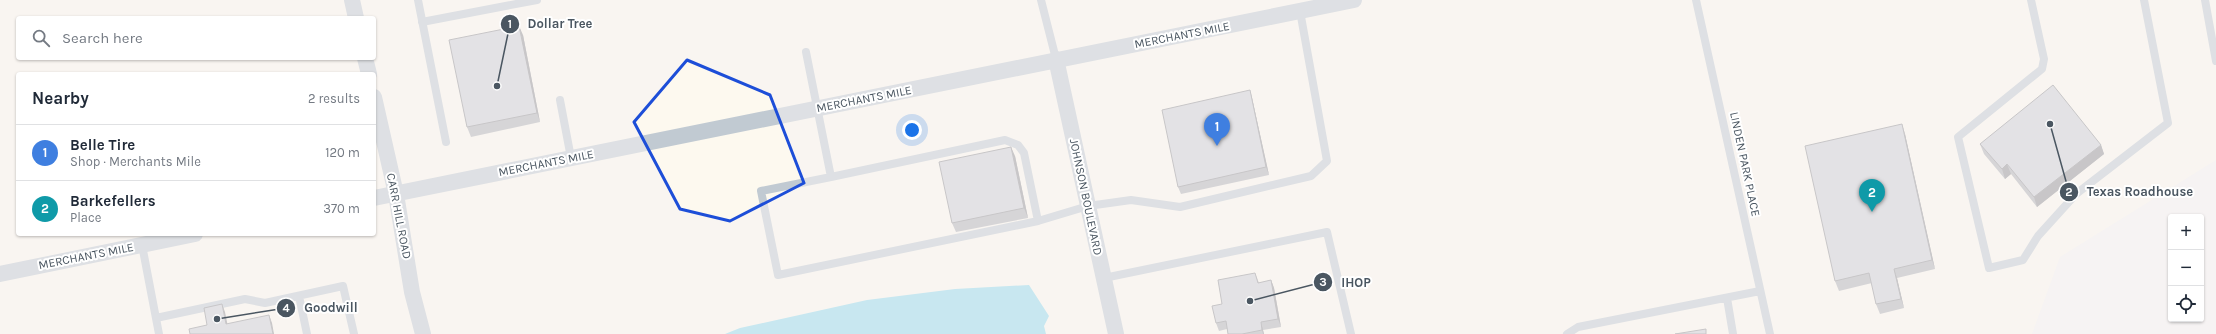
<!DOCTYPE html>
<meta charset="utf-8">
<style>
body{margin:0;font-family:Karla,sans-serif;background:#f6f6f7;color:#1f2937}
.controls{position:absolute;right:12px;bottom:12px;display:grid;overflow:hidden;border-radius:4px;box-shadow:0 1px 3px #0004}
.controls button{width:36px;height:36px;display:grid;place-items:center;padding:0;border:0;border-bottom:1px solid #e0e1e3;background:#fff;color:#1f2937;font:20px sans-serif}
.you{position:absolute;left:912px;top:130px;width:14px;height:14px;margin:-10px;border:3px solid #fff;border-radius:50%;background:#1a73e8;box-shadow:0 0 0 6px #1a73e833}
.badge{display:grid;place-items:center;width:26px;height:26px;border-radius:50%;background:#b45309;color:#fff;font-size:13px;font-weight:700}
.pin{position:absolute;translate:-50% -33px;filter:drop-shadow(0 1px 2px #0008)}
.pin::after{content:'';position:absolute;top:21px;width:14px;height:12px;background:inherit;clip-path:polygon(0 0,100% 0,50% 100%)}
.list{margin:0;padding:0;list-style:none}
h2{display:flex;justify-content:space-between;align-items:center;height:52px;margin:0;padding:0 16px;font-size:17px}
h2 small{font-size:13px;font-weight:400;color:#747a83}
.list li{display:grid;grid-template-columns:26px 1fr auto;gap:12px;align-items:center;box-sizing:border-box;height:56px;padding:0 16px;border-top:1px solid #e0e1e3}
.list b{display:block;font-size:15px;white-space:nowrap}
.list p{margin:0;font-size:13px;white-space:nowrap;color:#747a83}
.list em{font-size:13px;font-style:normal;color:#747a83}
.icon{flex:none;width:22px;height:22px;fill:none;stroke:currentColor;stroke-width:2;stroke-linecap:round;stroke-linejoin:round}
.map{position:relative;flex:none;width:2216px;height:334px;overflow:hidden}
.search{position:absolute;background:#fff;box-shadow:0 1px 3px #0004;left:16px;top:16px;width:360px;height:44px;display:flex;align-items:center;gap:10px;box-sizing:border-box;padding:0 14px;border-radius:4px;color:#747a83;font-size:15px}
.panel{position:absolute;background:#fff;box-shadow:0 1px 3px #0004;left:16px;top:72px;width:360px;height:164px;border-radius:4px}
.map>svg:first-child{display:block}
.commercial{fill:#fdf9ef;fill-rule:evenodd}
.water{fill:#90daee}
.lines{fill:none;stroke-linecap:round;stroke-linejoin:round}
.lane{stroke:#c1cad2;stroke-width:8}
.street{stroke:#c1cad2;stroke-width:16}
.wall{fill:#b0b2b7}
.shaded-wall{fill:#909195}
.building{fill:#cdcfd5;stroke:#909195}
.marked{fill:none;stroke:#1d4ed8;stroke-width:3;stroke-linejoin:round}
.labels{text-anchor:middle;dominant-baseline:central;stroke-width:4;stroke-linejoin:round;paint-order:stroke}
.street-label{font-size:12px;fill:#4a5661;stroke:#fff}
.leader{fill:none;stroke:#4a5661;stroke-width:1.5}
.callout-dot{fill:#4a5661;stroke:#fff;stroke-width:1.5}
.mark-label{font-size:12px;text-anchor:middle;font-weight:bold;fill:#fff}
.callout-label{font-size:13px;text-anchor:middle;font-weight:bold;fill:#4a5661;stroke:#fff;stroke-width:4;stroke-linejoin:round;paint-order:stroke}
</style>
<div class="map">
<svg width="2216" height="334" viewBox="0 0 2216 334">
<rect width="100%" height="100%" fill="#f5f3f3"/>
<path class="commercial" d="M0 0H2216V160L2060 257 2032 334H0ZM18 18H374V58H18ZM18 74H374V234H18Z"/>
<path class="water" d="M1029 285 1049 316 1044 326 1046 334H725L740 328 867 300 955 289Z"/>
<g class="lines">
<path class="lane" d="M418 0 446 142
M1041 0 1056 59
M1696 0 1770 334
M2031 0 2044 59 2042 69 1958 137 1989 268 2023 260 2038 236 2076 194 2168 123 2144 0
M2205 0 2216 61
M422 22 537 0
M806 52 831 177 1005 140 1018 145 1024 153 1038 221 1088 206 1131 200 1180 207 1311 176 1327 161 1300 11
M560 100 571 158
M831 177 761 191 778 275 1038 221
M142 245 159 334
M1104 278 1327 232 1351 334
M299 296 307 334
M1727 298 1733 334
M156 318 245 299 265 303 343 286 354 334
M1567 334 1578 327 1760 291"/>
<path class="street" d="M352 0 356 18
M365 58 369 74
M1056 59 1116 334
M374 97 396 194 412 292 423 334
M374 198 1354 0
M0 274 195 234"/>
</g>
<path class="wall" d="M523 35 540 122 471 137 467 127Z
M1250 90 1252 98 1269 175 1181 194 1178 187Z
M1905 134 1935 269 1897 278 1904 308 1880 314 1876 304 1872 283 1839 291 1835 281Z
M1980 144 2101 145 2104 154 2037 207 2011 174 2005 179 1984 154Z
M1015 156 1028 218 956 232 952 223Z
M1255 273 1259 283 1271 280 1274 288 1281 327 1263 330 1264 334H1228L1227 329 1219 331 1216 323 1222 304Z"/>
<path class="shaded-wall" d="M519 26 523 35 540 122 537 113Z
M1250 90 1252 98 1269 175 1266 167Z
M1902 124 1905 134 1935 269 1932 260Z
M2101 145 2104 154 2037 207 2034 197Z
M1011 147 1015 156 1028 218 1024 208Z
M2007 164 2011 174 2005 179 2002 169Z
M1894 269 1897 278 1904 308 1901 299Z
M1271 280 1274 288 1281 327 1278 319Z
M222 304 225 312 229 332 226 324Z
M269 315 272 323 274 334H273Z
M1261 322 1264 334H1263L1262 330Z"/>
<path class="building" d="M519 26 537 113 467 127 449 40Z
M2053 85 2101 145 2034 197 2007 164 2002 169 1980 144Z
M1250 90 1266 167 1178 187 1162 110Z
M1902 124 1932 260 1894 269 1901 299 1876 304 1869 273 1835 281 1805 146Z
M1011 147 1024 208 952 223 939 162Z
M1255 273 1258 283 1271 280 1278 319 1261 322 1262 330 1242 334H1228L1226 321 1216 323 1212 306 1222 304 1218 280Z
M222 304 226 324 269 315 273 334H190L189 329 207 325 204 308Z
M1706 329V334H1675Z"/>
<path d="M0 0H2216V334H0ZM687 60 770 95 804 183 730 221 680 209 634 122Z" fill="#f5f3f3" fill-opacity=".55" fill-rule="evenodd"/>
<path class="marked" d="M687 60 770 95 804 183 730 221 680 209 634 122Z"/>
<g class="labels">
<g class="street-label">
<text transform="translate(1182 35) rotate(-11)">MERCHANTS MILE</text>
<text transform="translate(864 99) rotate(-11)">MERCHANTS MILE</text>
<text transform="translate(546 163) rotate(-11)">MERCHANTS MILE</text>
<text transform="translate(1745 164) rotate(78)">LINDEN PARK PLACE</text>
<text transform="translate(1086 197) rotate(78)">JOHNSON BOULEVARD</text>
<text transform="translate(399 216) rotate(79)">CARR HILL ROAD</text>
<text transform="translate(86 256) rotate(-11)">MERCHANTS MILE</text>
</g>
</g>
<path class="leader" d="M497 86L510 24M2050 124L2069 192M1250 301L1323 282M217 319L286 308"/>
<g class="callout-dot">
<circle cx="497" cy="86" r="4"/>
<circle cx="2050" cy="124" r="4"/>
<circle cx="1250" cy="301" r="4"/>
<circle cx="217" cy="319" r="4"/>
<circle cx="510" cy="24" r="10"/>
<circle cx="2069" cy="192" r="10"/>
<circle cx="1323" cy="282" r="10"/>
<circle cx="286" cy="308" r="10"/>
</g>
<g class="mark-label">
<text x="510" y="28">1</text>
<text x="2069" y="196">2</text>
<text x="1323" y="286">3</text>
<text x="286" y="312">4</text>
</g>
<g class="callout-label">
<text x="560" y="28">Dollar Tree</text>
<text x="2140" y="196">Texas Roadhouse</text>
<text x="1356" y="287">IHOP</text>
<text x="331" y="312">Goodwill</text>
</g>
</svg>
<div class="controls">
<button>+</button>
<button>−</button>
<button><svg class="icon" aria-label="locate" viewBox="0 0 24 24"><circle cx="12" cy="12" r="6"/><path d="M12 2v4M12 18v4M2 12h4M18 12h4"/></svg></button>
</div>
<div class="you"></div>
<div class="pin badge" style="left:1217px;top:146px;background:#3f7fe0">1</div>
<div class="pin badge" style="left:1872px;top:212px;background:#0f9aa8">2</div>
<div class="search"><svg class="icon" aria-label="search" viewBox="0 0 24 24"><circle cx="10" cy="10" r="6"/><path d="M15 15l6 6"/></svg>Search here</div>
<section class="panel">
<h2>Nearby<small>2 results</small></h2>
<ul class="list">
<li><span class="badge" style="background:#3f7fe0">1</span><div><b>Belle Tire</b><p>Shop · Merchants Mile</p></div><em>120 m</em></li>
<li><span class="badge" style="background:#0f9aa8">2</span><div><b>Barkefellers</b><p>Place</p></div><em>370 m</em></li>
</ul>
</section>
</div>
